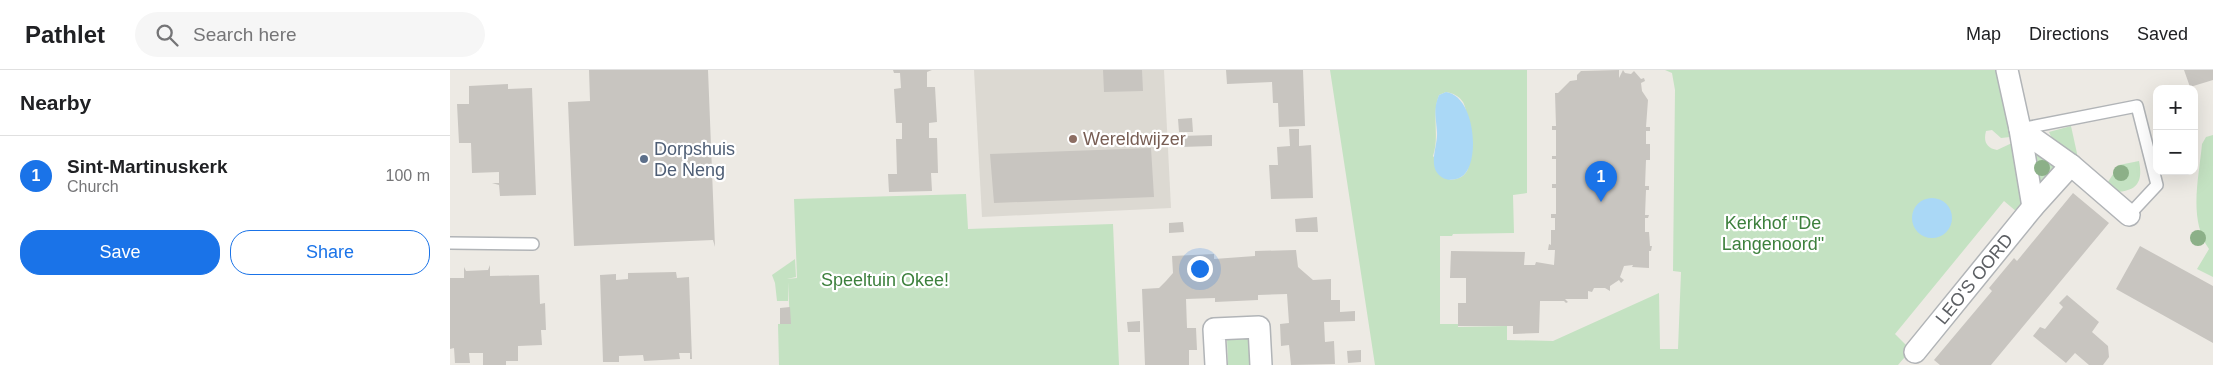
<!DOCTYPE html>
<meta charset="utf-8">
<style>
body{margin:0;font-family:Helvetica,sans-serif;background:#f6f6f6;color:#202124}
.controls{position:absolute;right:15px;top:15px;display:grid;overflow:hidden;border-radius:10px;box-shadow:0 5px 20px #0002}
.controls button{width:45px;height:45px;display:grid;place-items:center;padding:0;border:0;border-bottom:1px solid #e0e0e0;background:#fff;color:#202124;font:25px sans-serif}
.you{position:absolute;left:749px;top:198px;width:18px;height:18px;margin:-12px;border:4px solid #fff;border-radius:50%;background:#1a73e8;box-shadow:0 0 0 8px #1a73e833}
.badge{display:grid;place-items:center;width:32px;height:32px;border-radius:50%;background:#1a73e8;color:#fff;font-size:16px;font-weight:700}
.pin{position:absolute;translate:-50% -41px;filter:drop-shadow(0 1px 2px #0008)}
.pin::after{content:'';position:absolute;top:26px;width:18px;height:15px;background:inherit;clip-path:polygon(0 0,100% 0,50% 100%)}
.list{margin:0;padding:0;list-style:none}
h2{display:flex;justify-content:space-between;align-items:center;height:65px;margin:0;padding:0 20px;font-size:21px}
h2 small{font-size:16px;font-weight:400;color:#757577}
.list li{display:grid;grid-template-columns:32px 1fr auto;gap:15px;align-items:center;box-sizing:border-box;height:80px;padding:0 20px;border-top:1px solid #e0e0e0}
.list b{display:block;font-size:19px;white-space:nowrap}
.list p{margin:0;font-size:16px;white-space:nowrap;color:#757577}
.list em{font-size:16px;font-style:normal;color:#757577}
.actions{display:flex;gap:10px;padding:15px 20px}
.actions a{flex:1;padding:11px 0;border:1px solid #1a73e8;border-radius:20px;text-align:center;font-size:18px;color:#1a73e8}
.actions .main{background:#1a73e8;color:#fff}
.icon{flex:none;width:28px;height:28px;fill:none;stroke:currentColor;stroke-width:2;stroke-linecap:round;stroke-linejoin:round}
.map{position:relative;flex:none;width:1763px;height:295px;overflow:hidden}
header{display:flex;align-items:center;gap:30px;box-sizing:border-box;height:70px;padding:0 25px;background:#fff;border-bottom:1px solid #e0e0e0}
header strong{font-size:24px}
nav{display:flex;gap:28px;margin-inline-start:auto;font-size:18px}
.search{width:350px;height:45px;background:#f6f6f6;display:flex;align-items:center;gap:12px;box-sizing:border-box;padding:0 18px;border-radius:28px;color:#757577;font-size:19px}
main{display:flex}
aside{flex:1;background:#fff}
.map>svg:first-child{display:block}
.education{fill:#dcd9d2}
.green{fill:#c4e2c2;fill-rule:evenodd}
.water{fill:#aad8f6}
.building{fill:#c8c5c0}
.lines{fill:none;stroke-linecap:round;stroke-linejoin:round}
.service-casing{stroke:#b1b4b7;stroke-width:14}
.minor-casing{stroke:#b1b4b7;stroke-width:24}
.service{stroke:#fff;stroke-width:11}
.minor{stroke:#fff;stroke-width:21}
.tree{fill:#8cb088}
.education-dot{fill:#8d6e63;stroke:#fff;stroke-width:2}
.service-dot{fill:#5c6f8a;stroke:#fff;stroke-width:2}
.labels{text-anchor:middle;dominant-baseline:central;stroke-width:4.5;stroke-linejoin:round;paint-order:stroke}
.education-label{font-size:18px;fill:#785e54;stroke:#fff;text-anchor:start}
.service-label{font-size:18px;fill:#4e5e75;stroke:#fff;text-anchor:start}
.park-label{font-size:18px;fill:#3d803d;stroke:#fff}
.street-label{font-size:18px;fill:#5c5f63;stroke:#fff}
</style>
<header>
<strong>Pathlet</strong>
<div class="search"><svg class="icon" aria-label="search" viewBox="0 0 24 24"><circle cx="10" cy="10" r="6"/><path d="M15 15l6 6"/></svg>Search here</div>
<nav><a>Map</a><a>Directions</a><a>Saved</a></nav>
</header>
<main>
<aside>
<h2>Nearby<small></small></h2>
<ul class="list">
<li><span class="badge">1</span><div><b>Sint-Martinuskerk</b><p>Church</p></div><em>100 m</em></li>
</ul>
<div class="actions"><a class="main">Save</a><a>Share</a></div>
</aside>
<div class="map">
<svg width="1763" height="295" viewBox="0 0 1763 295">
<rect width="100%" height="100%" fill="#edeae4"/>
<path class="education" d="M524 0H714L721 138 532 147Z"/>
<path class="green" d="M880 0H1077V123L1063 125 1064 163 1003 164 1002 166H990V254H1008V257L1057 256V270L1103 271 1209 223 1210 279H1228L1231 202 1223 201 1225 20 1222 3 1215 0H1546L1576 137 1567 142 1554 131 1445 264 1461 280 1448 295H925ZM996 22C1003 23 1009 26 1013 32 1019 42 1023 90 1017 101 1013 108 1007 109 1000 110L983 86C990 65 981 45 989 25ZM1542 60 1551 68 1560 67 1562 73 1547 80C1537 78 1533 72 1536 61Z
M1621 56 1628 88 1603 71 1599 62Z
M1763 65V207L1747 199 1759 179C1738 149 1749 108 1752 74L1756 67Z
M1582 80 1610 96 1591 117 1589 113Z
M1689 91C1693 111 1688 121 1666 122L1656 115 1669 95Z
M516 124 518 159 663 154 669 295H329L328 254H340L338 212V231H327L325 213 322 205 345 189 346 207 337 209 347 208 344 129Z
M800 266 802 295H778L777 268Z"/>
<path class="water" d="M996 22C1026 26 1031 96 1011 107 1006 110 998 111 993 108 976 98 988 77 987 62 986 47 983 39 989 25Z
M1462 148a20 20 0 1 1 40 0a20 20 0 1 1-40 0Z"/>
<path class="building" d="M139 0H258L265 177 263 170 124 176 118 32 140 31Z
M443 0H482L477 2V17H485L487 52 479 53V68H487L488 103H481L482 121 439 122 438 104H447L446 69H452V53H446L444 19 451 18 450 3H444Z
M653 0H692L693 21 654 22Z
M776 0H853L855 56 829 57 828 33H823L822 12 777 14Z
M1169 0V8L1173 0 1175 3 1181 4 1184 1 1191 9 1194 8 1195 11 1191 13 1192 21 1198 30 1196 57H1200V61H1196V74H1200V90H1196L1195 116H1199V120H1196L1195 145H1199L1198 148H1195V162H1199L1200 176H1202L1201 181H1199V198L1182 197 1183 195 1174 196 1170 207 1174 210 1171 213 1169 210 1160 216V221L1155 218H1144L1142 222 1138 221V229H1115L1118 232 1116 233 1114 231H1090L1089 263 1063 264V256H1008V233H1016V208H1000L1001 181 1075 182 1074 195H1085L1086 192 1104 195 1105 180H1098L1099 174 1101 175V160H1105V148H1101V144H1106V118H1102V114H1106V89H1102V86H1106V60H1102V56H1106L1105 23H1108L1120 11 1127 10V5L1131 1Z
M1734 0H1763V10L1740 17Z
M58 14V19L82 18 86 125 50 126 49 115 42 113H49V102L22 103 21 73H9L7 34H19V16Z
M742 48 743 62H729L728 49Z
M839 59H849V76L861 75 863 128 821 129 819 95H828L827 77 840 76Z
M762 65V76L731 77V66Z
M701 78 704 127 544 133 540 84Z
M1623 123 1659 153 1541 295H1490L1484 290 1542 221 1539 218 1564 188 1567 191Z
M867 147 868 162H846L845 149Z
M733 152 734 162 719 163V153Z
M1690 176 1763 216V273L1666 219Z
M846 180 848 197 863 210 881 209V230H890V242L905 241V251L874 252 875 272 884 271 885 294 841 295 839 275 831 276 830 254 839 253 837 224 808 225V230L765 232V228L736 229 737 258H746L747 280H739V295H695L692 219 709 218 716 211 723 203 722 186 764 184V189L805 186V181Z
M40 195V206L89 205 90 234 95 233 96 260H91L92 275 68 276V291H56V295H33V283H19L20 293H5L4 278 0 279V208H14V197L16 201 38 200Z
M226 202 227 208 239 207 242 289H240V283H229L230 289 194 291 193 285 169 286V292H153L150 205 166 204V210L178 209V203Z
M1617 225 1649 252 1642 262 1658 276 1659 287 1653 295H1639L1625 283 1616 293 1583 266 1590 257 1595 259 1613 237 1609 233Z
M340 237 341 254H330V238Z
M690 251V262H678L677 252Z
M911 280V292L898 293 897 281Z"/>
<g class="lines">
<g class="service-casing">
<path id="service" d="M1570 59 1687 36 1707 115 1679 145
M0 173 83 174"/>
</g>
<g class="minor-casing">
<g id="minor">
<path d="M1557 0 1570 59 1583 137"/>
<path d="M1570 59 1621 95"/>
<path id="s1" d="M1465 282 1583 137 1621 95 1679 145"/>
<path d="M766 295 764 259 809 257 811 295"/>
</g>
</g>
<use href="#service" class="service"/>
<use href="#minor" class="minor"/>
</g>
<g class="tree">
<circle cx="1592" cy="98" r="8"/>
<circle cx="1671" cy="103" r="8"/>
<circle cx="1748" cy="168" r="8"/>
</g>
<circle class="education-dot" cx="623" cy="69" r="5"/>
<circle class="service-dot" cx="194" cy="89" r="5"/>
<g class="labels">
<g class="education-label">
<text x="633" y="69">Wereldwijzer</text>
</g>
<g class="service-label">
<text x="204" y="79">Dorpshuis<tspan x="204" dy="21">De Neng</tspan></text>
</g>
<g class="park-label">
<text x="1323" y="153">Kerkhof "De<tspan x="1323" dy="21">Langenoord"</tspan></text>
<text x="435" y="210">Speeltuin Okee!</text>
</g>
<g class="street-label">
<text stroke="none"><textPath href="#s1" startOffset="94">LEO'S OORD</textPath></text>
</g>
</g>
</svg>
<div class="controls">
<button>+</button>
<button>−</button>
</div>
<div class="you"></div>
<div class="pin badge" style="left:1151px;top:132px">1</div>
</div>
</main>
